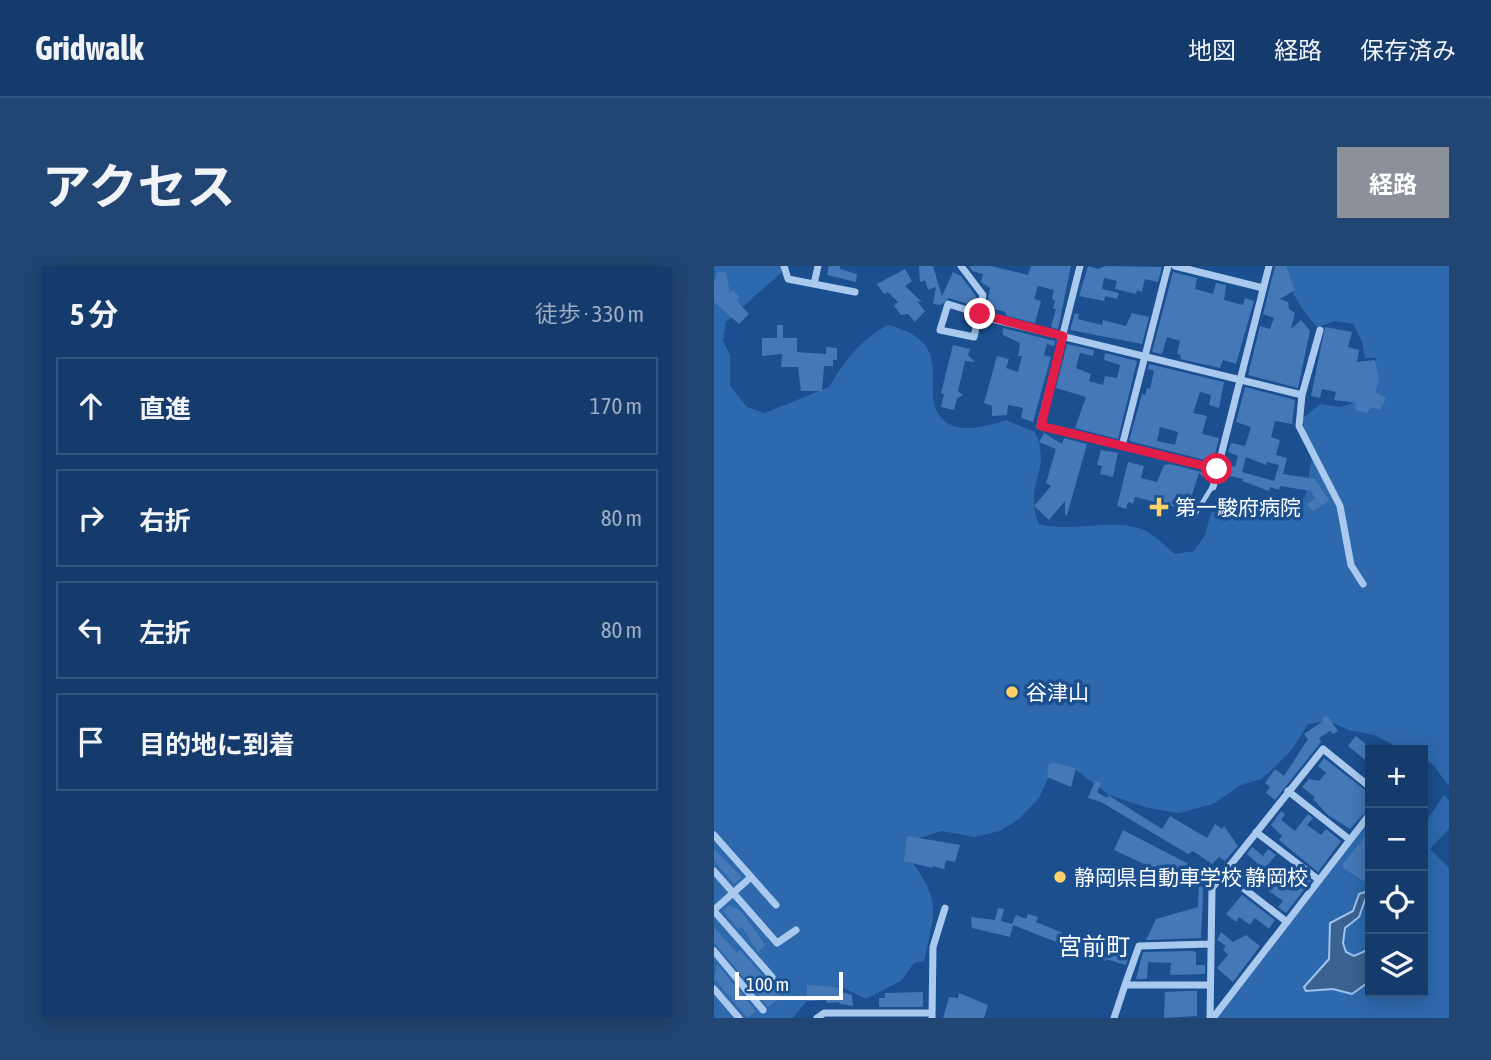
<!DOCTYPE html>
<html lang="ja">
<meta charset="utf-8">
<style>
body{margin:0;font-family:"Asap Condensed","Noto Sans JP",sans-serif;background:#214673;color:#f1f3f6}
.controls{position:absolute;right:21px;bottom:21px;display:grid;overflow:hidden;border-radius:0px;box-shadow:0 4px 18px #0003}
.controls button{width:63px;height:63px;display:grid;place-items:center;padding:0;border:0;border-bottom:2px solid #33557e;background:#143b6b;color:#f1f3f6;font:35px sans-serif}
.scale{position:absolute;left:21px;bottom:18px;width:108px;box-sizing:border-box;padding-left:7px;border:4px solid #fff;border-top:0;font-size:19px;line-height:24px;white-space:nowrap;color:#fff;-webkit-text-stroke:5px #1b4f8f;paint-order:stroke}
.stop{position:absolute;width:21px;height:21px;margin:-16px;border:5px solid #e11d48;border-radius:50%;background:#fff}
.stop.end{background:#e11d48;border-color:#fff;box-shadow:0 2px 7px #0008}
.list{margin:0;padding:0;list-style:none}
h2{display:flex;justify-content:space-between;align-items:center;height:91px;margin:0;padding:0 28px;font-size:30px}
h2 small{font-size:23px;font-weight:400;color:#9dadc1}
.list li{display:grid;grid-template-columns:46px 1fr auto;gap:21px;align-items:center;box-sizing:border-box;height:98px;margin:0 14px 14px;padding:0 14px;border:2px solid #33557e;border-radius:0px}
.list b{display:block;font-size:26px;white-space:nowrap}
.list em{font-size:23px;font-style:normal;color:#9dadc1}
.icon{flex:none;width:38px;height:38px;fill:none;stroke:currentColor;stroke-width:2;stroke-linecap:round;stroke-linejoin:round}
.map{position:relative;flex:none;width:735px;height:752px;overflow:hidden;border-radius:0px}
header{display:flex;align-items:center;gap:42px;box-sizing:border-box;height:98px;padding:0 35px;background:#143b6b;border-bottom:2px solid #33557e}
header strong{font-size:33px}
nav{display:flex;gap:38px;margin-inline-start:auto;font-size:24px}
.intro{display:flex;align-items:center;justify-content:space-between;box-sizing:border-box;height:168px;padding:0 42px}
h1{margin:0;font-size:49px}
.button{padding:18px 32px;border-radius:0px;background:#8c9099;color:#fff;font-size:24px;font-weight:700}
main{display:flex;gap:42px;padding:0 42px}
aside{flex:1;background:#143b6b;border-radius:0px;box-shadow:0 4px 18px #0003}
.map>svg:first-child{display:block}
.green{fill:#2e69ad}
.water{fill:#3c6290;stroke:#9cc4f0;stroke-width:2}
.building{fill:#4478b7;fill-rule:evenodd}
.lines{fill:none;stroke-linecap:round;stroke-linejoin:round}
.lane{stroke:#a9c9ee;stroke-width:4.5}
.street{stroke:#a9c9ee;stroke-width:7}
.route{stroke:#e11d48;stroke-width:9}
.poi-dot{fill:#ffd166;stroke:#1b4f8f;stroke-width:2.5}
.labels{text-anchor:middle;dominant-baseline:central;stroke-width:7;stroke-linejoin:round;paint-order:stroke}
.poi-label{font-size:21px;fill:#fff;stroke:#1b4f8f;text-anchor:start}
.quarter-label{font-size:24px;fill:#fff;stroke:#1b4f8f}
</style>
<header>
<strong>Gridwalk</strong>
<nav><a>地図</a><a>経路</a><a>保存済み</a></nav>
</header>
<div class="intro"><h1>アクセス</h1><a class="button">経路</a></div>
<main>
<aside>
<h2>5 分<small>徒歩 · 330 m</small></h2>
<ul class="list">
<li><svg class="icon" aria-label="ahead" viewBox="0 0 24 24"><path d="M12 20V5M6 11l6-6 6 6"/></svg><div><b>直進</b></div><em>170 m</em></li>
<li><svg class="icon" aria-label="right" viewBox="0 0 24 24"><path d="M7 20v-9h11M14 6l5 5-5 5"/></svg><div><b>右折</b></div><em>80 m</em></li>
<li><svg class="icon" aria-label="left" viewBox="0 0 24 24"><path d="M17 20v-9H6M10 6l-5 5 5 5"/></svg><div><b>左折</b></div><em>80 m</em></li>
<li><svg class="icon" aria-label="arrive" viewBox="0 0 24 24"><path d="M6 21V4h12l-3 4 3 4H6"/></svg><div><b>目的地に到着</b></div></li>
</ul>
</aside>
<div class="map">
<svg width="735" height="752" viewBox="0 0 735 752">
<rect width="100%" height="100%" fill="#1b4f8f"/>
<path class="green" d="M0 0H68V6L12 56 9 75 16 89V120L33 141 51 147 115 121C130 96 148 72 174 59 188 63 201 67 211 79 223 95 217 114 219 131 224 173 266 163 292 154L321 166C339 204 308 219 325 258 359 267 397 251 430 264 441 269 452 281 461 288L480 285 491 269 497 247C509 241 524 231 538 233 559 234 571 242 591 231L598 192 588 153 606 138 627 141 644 135 663 92H651L648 75 639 58 621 55 603 61C586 41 575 26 571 0H735V520L719 499 709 492V484H690L660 469 634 464 615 455 594 458 579 482 560 502 547 513 527 519 499 538 465 547 435 542 395 529 362 504 346 502 336 508 325 532 305 553 286 565 260 571 228 565 196 575 194 591C228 634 221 645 210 695L200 697 187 715 152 733 125 720 103 722 79 752H0Z
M730 529 735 534V563L716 583 735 602V752H503L650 561 656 566V726H709V560Z"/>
<path class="water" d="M651 626 656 628V633L651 634 645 651 631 662 629 677 632 686 640 690 651 685 656 687V715L638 728 619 723 592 725 590 721 615 693 616 657 639 645 645 628Z"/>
<path class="building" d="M115 0H126V3L143 8 142 16 113 9Z
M205 0H219L228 30 239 6 247 10 262 30 260 40 235 32 227 39 219 38 222 21 214 24 211 14 206 16Z
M255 0H277L314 9 317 0H357L344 63 337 61 342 43H339L341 35 338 32 340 24 324 20 320 33 327 35 321 57 293 50 291 46 273 41 276 22 267 16 269 8 258 5Z
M374 0 384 3 391 0 448 1 444 16 431 13 428 26 423 24 422 28 401 23 403 15 390 12 388 23 405 27 403 33 391 30 390 35 365 30Z
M561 0H572L581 24 566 33 574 36 575 43 581 47 577 63 587 54 596 65 584 122 534 109 546 60 556 63 560 52 549 48Z
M191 3 198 15 191 20 208 36 203 35 211 45 201 56 194 48 187 49 180 40 184 36 174 26 170 28 163 18Z
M4 6H12L16 27 18 24 26 31 23 35 35 48 25 58 0 36V16Z
M459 6 483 12 481 23 499 28 502 17 512 19 510 34 529 39 531 32 540 35 522 98 509 94 506 102 466 93 467 89 463 88 466 75 453 71 448 88 438 86Z
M361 47 365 48 364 53 388 59 389 54 412 60 418 47 435 51 428 78 356 64Z
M63 59H69V72H83V86L112 88V81L123 82V94H119V100H110L108 125H87L84 101H67L68 88 48 90V72H63Z
M611 61 638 66 634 81 645 84 643 96 661 94 665 115 661 126 672 132 666 144 658 141 653 147 648 146 640 143 643 137 620 134 622 126 608 123 606 132 597 130Z
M289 62 341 75 340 80 333 78 330 89 337 91 319 156 307 152 309 142 294 139 293 149 278 150V140L270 137 283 90 295 93 292 102 304 106 308 90H304L306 77 289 69Z
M353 78 380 84 379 90 366 87 362 102 377 108 375 115 389 119 391 110 403 112 406 99 390 94 391 87 423 95 404 173 361 162 372 131 342 122Z
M239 79 256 83 254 89 261 96 251 95 244 125 249 129 243 132 240 144 227 141 230 128 227 127Z
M435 98 510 116 505 142 495 139 497 129 486 126 479 147 493 150 488 168 505 172 499 196 415 175 428 128 431 129 433 122 436 123 440 105 434 103ZM446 161 464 166 461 179 443 175Z
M531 121 581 134 578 158 561 155 557 171 566 174 562 189 573 192 569 208 601 213 615 234 612 237 598 245 593 238 601 233 597 225 566 220 565 224 556 221 555 225 528 215 529 213 509 208 511 198 521 201 524 190 514 186 517 177 531 180 537 161 522 156ZM532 191 552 199 553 196 565 199 560 215 528 206Z
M330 167 348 178 350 172 373 178 353 249H351V235L335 254 320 240 337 220 332 217 342 183 325 176Z
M387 184 404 187 399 211 386 208 388 200 383 199Z
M414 196 430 200 427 212 443 216 450 199 456 198 496 208 494 215 485 207 473 244 421 231 419 238 414 236 412 243 403 240Z
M610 450 614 451 624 465 619 468 616 465 605 472 607 476 561 534 552 527 556 521 551 517 561 503 570 510 594 473 590 468 608 456Z
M642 470 656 482V498L634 480Z
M610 492 656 528 652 539 655 542 636 563 614 549 599 533 601 531 588 521 595 513 605 515 612 507 604 500Z
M341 497 362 502 357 521 333 511 335 498Z
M381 515 387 517 383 526 393 532 394 529 448 563 456 550 493 572 501 558 508 563 510 560 524 580 511 595 505 591 498 598 479 585 474 588 387 536 374 532Z
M567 545 571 548 567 554 581 565 594 548 599 552 593 559 607 569 612 563 627 575 604 606 565 574 568 570 557 559Z
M409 564 490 606 487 672 432 674 442 653 484 641 485 617 460 612 400 584Z
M652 569 656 573V619L629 602V598Z
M193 570 246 579 241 596 232 594 230 603 219 600 218 602 190 595Z
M538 581 549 590 554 583 562 589 550 603 533 588Z
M0 583 28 611 20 618 0 595Z
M582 604 597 615 572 647 564 641 569 635 547 619 553 611 571 623Z
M528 629 561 654 555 663 541 652 536 659 525 651 522 656 512 648Z
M15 639 27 645 48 674 51 680 44 686 28 661 24 663 9 645Z
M284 642 290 643 287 655 298 658 302 649 312 653 314 648 324 651 322 656 349 667 348 670 403 690 405 686 415 689 412 699 392 693 391 695 299 659 296 671 258 662 257 651 281 654Z
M0 661 23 687 26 684 67 731 54 741 0 676Z
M507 666 519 676 532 669 546 680 519 716 503 702 514 689 509 684 512 680 503 674Z
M479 685 482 687V699H491V708L456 709 457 697 434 696 433 713H422L429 686Z
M3 698 42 745 34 752 0 713Z
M93 719 124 721 125 725 138 729 139 740 126 738 125 736 113 737 112 734 93 735Z
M472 725H483V750L450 752 451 726Z
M209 726V741H165V732H171V727Z
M245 727 274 739 270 752H229L235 731 244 732Z"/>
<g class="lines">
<path class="lane" d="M480 250 498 221"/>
<path class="street" d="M70 0 74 13 141 26
M247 0 269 29 260 71 226 64 234 38 266 48
M366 0 326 160 503 203
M461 0 549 22
M100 18 104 0
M266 50 588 129
M606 64 588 129 585 160 626 240 637 299 649 318
M408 180 454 0
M499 221 555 0
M574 525 636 574
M542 566 605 614
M0 569 62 639
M0 605 63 677 82 664
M510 607 573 656
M0 644 37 611
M0 645 58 711
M0 685 49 744
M411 719 425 680 497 678
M0 723 25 752
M103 752 110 747H218
M218 752 219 681 231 642
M400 752 411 719H496
M496 752 498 622 609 483 656 521
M499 752 656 548"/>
</g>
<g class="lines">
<path class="route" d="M266 48 349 70 327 160 503 203"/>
</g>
<g class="poi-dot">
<path d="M441.5 230.5h7v7h7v7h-7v7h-7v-7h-7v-7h7z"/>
<circle cx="298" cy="426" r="7"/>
<circle cx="346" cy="611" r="7"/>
</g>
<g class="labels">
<g class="poi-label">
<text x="461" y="241">第一駿府病院</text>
<text x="312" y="426">谷津山</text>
<text x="360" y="611">静岡県自動車学校 静岡校</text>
</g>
<g class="quarter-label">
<text x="380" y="680">宮前町</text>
</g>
</g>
</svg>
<div class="controls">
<button>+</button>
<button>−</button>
<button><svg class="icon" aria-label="locate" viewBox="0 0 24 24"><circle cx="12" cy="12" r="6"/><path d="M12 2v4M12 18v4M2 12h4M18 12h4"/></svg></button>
<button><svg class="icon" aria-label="layers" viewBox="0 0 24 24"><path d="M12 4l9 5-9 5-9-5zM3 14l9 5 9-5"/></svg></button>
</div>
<div class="scale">100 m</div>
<div class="stop" style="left:503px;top:203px"></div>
<div class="stop end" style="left:266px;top:48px"></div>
</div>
</main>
